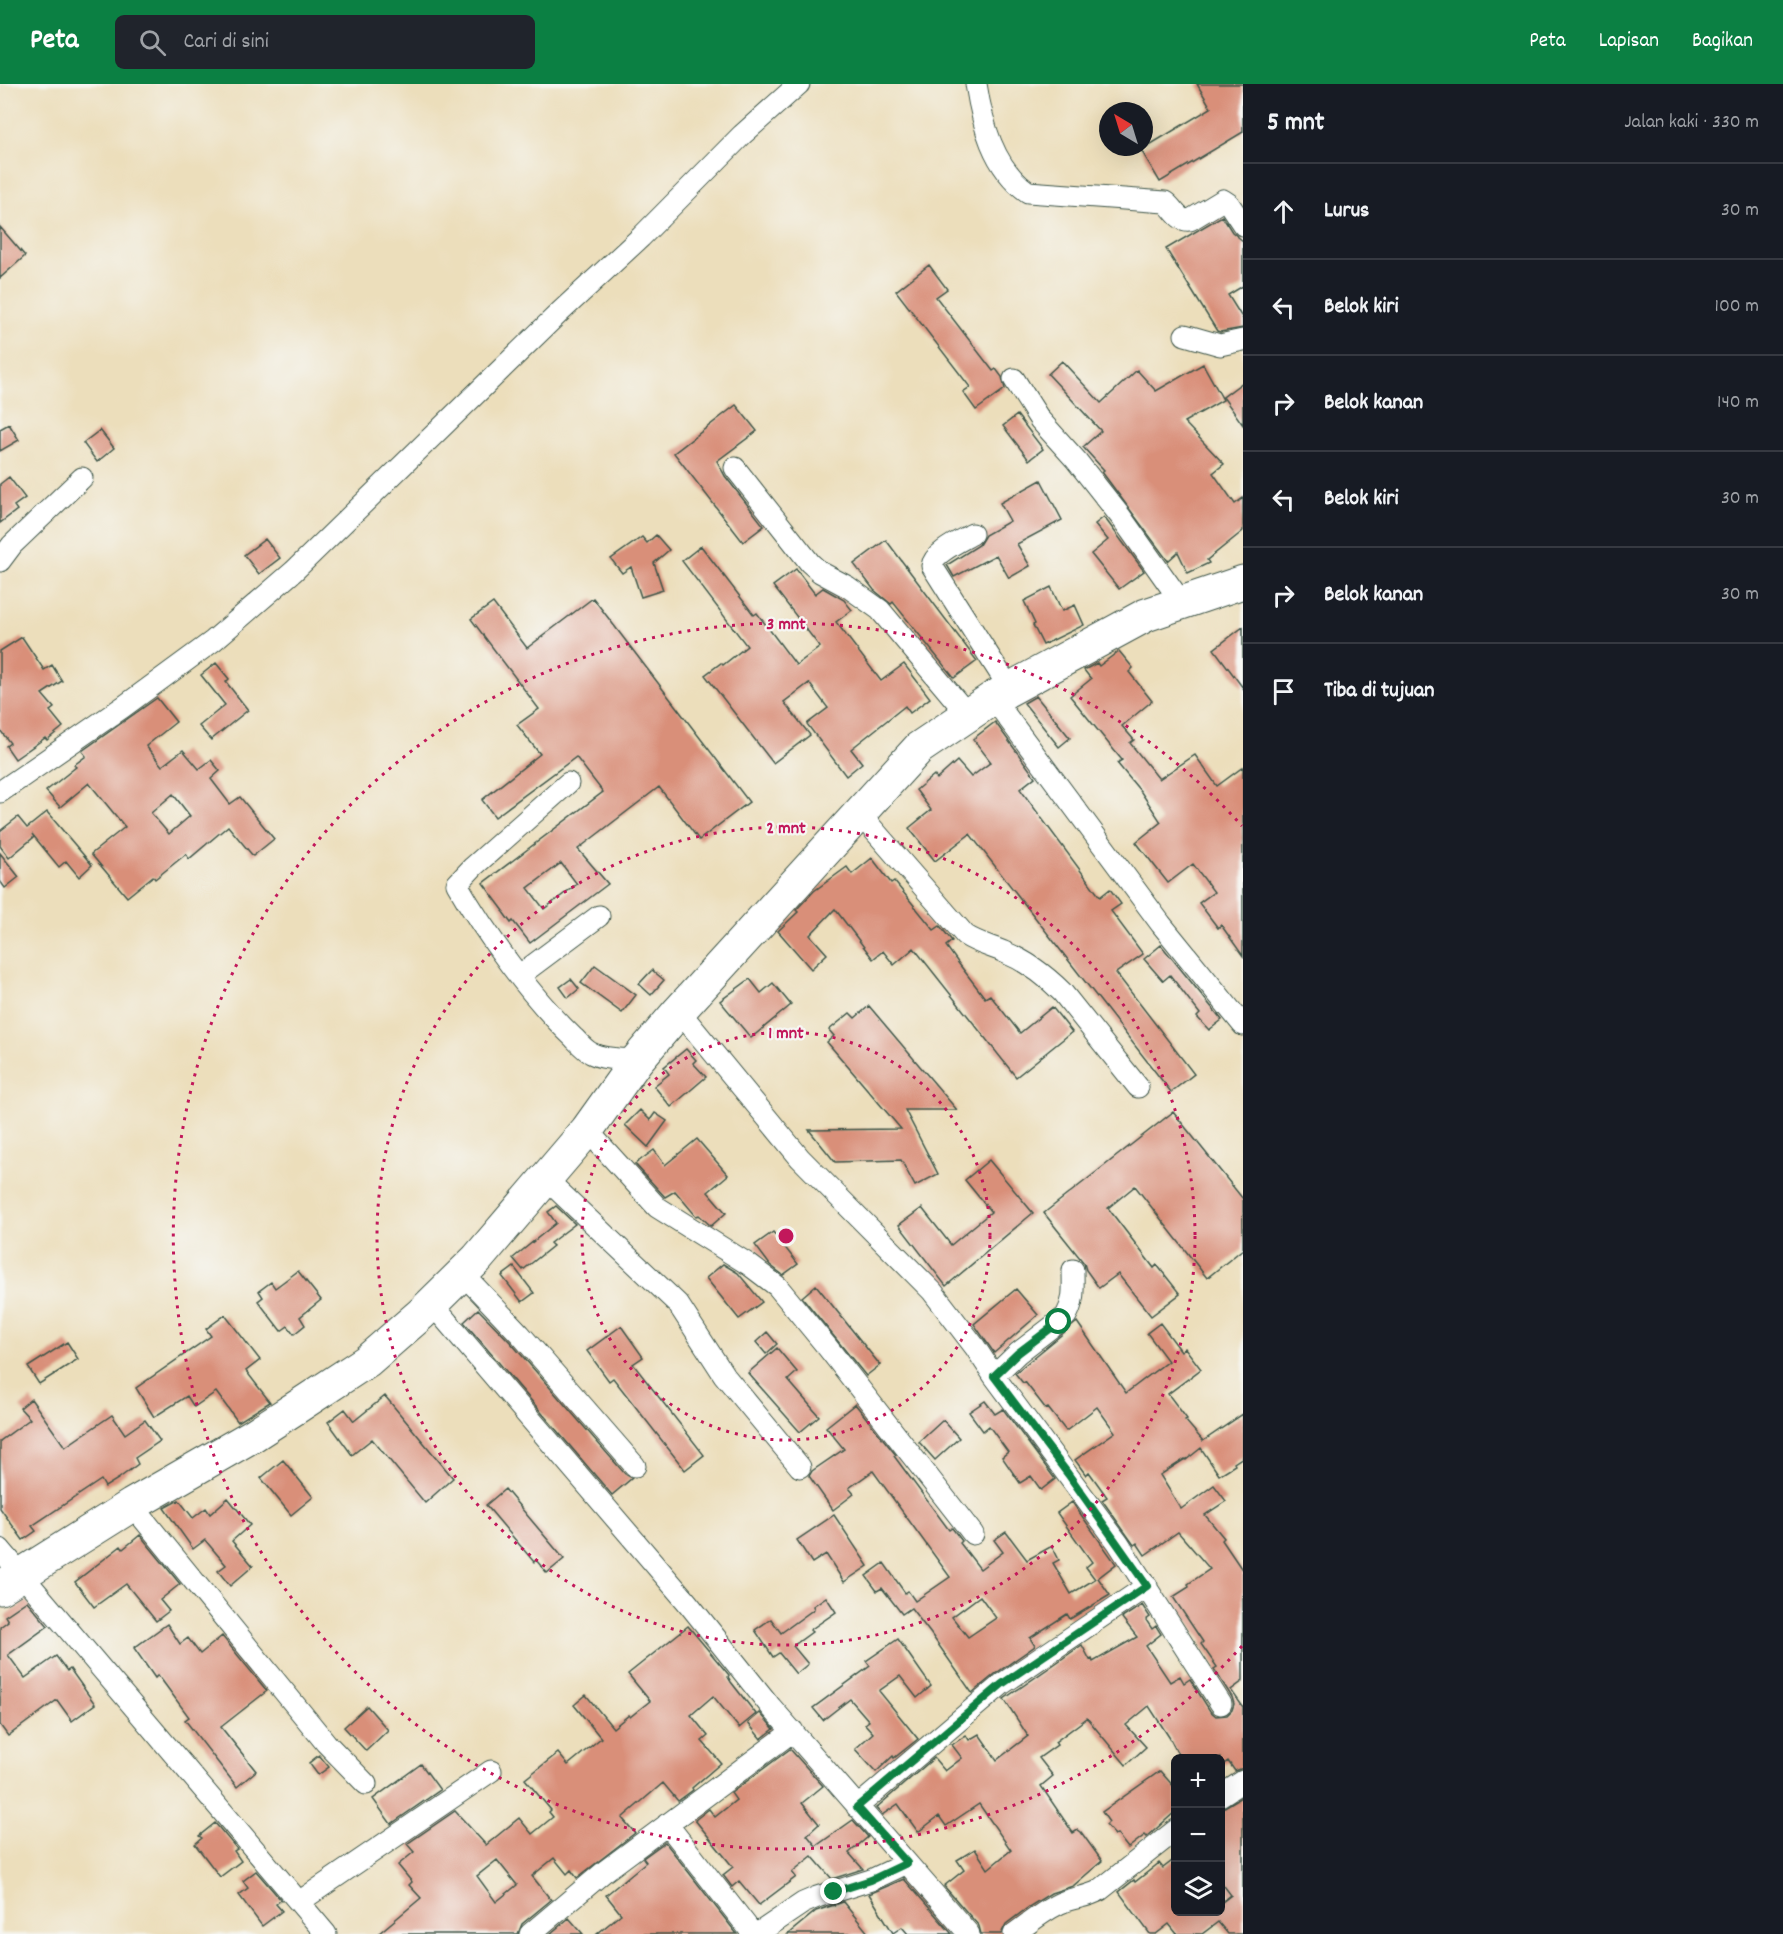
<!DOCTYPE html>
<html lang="id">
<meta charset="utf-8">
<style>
body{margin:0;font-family:Dekko,sans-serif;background:#20242c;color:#f1f3f6}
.controls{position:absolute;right:18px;bottom:18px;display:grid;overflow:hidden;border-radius:9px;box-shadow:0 6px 24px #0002}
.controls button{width:54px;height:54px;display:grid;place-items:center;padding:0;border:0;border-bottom:2px solid #363941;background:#171b24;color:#f1f3f6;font:30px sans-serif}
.compass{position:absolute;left:1099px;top:18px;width:54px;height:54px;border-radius:50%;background:#171b24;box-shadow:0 6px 24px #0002;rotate:322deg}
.stop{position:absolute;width:18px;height:18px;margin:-14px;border:4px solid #0b8043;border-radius:50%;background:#fff}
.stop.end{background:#0b8043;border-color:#fff;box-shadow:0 2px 6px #0008}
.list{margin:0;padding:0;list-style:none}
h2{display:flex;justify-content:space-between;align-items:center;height:78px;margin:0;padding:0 24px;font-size:26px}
h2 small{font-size:20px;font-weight:400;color:#9ea1a6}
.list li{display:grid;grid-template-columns:39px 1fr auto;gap:18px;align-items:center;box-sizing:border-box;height:96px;padding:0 24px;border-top:2px solid #363941}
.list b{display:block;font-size:22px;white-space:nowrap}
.list em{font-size:20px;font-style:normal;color:#9ea1a6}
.icon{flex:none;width:33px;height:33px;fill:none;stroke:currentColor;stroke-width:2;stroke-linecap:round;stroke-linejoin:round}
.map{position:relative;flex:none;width:1243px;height:1850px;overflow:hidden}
header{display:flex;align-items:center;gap:36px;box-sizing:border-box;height:84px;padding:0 30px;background:#0b8043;color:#fff}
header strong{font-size:28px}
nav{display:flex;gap:33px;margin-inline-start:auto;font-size:21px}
.search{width:420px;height:54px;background:#20242c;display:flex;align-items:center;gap:15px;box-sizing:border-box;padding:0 21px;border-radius:9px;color:#9ea1a6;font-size:22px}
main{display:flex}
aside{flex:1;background:#171b24}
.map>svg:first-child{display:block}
.building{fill:#d98f79;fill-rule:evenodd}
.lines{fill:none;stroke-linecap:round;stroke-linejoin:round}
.street-casing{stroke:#3e5548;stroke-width:23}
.highway-casing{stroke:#3e5548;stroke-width:35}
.street{stroke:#fff;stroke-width:21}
.highway{stroke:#fff;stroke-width:33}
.route{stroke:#0b8043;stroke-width:8}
.ring{fill:none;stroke:#c2185b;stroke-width:3;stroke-dasharray:3 6}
.centre{fill:#c2185b;stroke:#f6f6f2;stroke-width:3}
.ring-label{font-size:18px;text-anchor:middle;font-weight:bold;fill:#c2185b;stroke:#f6f6f2;stroke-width:4.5;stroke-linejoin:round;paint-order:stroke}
</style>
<header>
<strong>Peta</strong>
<div class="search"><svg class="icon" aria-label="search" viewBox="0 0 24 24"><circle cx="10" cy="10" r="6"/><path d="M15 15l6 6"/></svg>Cari di sini</div>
<nav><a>Peta</a><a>Lapisan</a><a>Bagikan</a></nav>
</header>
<main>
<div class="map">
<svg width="1243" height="1850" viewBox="0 0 1243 1850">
<rect width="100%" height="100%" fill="#f6f6f2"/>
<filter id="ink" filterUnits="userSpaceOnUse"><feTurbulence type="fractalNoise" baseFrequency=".0167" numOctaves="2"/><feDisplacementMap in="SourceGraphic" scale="12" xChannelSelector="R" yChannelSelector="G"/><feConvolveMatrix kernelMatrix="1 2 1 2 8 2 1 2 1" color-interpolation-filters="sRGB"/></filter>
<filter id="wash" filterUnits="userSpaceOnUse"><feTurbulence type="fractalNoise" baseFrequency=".008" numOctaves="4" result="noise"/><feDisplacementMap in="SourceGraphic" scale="24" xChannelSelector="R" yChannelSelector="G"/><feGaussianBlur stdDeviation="1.35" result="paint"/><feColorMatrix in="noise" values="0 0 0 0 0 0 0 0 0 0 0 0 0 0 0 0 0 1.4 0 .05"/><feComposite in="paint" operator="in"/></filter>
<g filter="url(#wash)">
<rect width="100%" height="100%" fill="#ecdebb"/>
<g id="blocks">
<path class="building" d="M1197 0H1243V48L1160 98 1141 66 1211 24Z
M1222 132 1232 148 1243 157V202L1228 211 1243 235V244L1220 248 1217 247 1166 165Z
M0 143 25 172 0 194Z
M929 181 947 205 936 213 993 287 996 285 1002 293 1005 305 976 326 963 308 970 303 896 207Z
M1062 277 1101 319 1137 286 1156 307 1203 280 1223 316 1184 338 1224 380 1213 389 1235 420 1243 414V447L1207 476 1209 479 1188 489 1178 468 1168 477 1102 388 1104 386 1083 363 1101 347 1048 290Z
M1243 298V341L1223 313Z
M736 321 757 347 717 377 725 392 764 442 743 458 674 369Z
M1017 331 1043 365 1029 376 1003 342Z
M9 340 19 356 0 367V345Z
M100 346 114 364 97 378 83 359Z
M9 393 25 414 14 422 17 426 0 439V400Z
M1041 396 1062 436 1017 460 1030 482 1009 494 996 471 954 493 947 481 979 461 985 451 1010 437 1000 419Z
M1104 433 1144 487 1119 505 1091 470 1108 456 1095 440Z
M656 451 669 466 654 479 663 506 641 513 631 483 622 489 611 475 642 453 647 459Z
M265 455 280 474 259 490 244 471Z
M886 456 977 577 954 594 893 518 891 520 874 506 854 480Z
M701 462 754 531 757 529 796 581 820 563 773 502 796 485 815 510 823 504 844 516 852 526 836 538 881 597 904 580 930 614 910 629 905 622 851 665 862 679 846 692 807 640 828 624 809 599 784 618 810 651 773 679 705 591 721 579 723 581 747 562 682 477Z
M1051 503 1062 527 1075 521 1084 541 1043 561 1033 541 1035 540 1024 517Z
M593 514 749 718 699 756 659 703 578 765 608 800 530 859 513 837 511 839 503 828 504 827 483 799 603 708 576 673 495 733 482 716 540 670 517 641 539 625 471 535 493 519 527 564ZM561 779 577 800 544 825 528 804Z
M1243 543V604L1214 565Z
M22 553 44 586 52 581 62 597 42 610 54 624 50 627 63 643 47 656 45 654 15 675 6 662 10 659 0 646V567Z
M1119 567 1133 584 1129 588 1152 617 1122 642 1134 656 1130 659 1159 695 1195 671 1217 702 1243 683V872L1221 841 1218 844 1199 819 1214 808 1193 780 1168 799 1136 758 1161 738 1141 708 1117 679 1122 676 1070 612 1091 595 1084 586 1097 579 1099 582Z
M216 579 229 595 226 598 248 626 211 656 199 642 225 621 201 591Z
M1036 612 1070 654 1059 663 1024 619Z
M157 614 176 638 146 662 162 682 183 666 199 685 211 676 220 687 211 695 230 720 240 713 274 755 253 772 228 742 189 775 186 770 155 795 153 792 127 813 91 770 125 743 89 699 60 723 46 707 76 683 74 681 86 672 82 667ZM173 710 190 732 169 750 151 729Z
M995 638 1035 693 1020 705 1100 813 1110 805 1121 820 1111 827 1143 870 1116 889 1194 990 1171 1008 970 750 935 777 909 744 931 726 916 706 934 691 937 695 957 677 971 693 991 678 973 655Z
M47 728 92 781 79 793 66 777 59 783 32 750 34 753 9 774 0 762V747L18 733 27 744Z
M0 769 19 793 5 804 0 797Z
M872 774 891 799 894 797 934 846 940 842 952 857 946 862 959 880 985 914 990 911 1020 949 1052 923 1072 948 1016 993 914 864 894 881 883 867 873 875 835 825 810 851 827 870 811 885 778 847 798 828 796 826 814 807 847 783 852 790Z
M1161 861 1222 936 1209 946 1197 933 1200 930 1170 891 1163 897 1144 875Z
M595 881 636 911 622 929 581 899Z
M652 886 664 896 651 911 639 900Z
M571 895 579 905 568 914 560 903Z
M750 895 761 909 773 899 791 921 751 954 720 917Z
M869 922 957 1026H905L938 1090 915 1102 901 1076 835 1078 809 1046 901 1045 827 958 834 952 829 946 850 929 855 934Z
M686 965 696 976 693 979 706 993 671 1023 654 1002 669 990 664 983Z
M640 1026 650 1036 655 1029 667 1037 648 1063 625 1041Z
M1173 1028 1243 1115V1165L1207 1194 1135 1102 1108 1124 1154 1184 1157 1181 1180 1210 1151 1232 1118 1190 1099 1204 1086 1186 1084 1179 1044 1129Z
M697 1055 728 1091 708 1108 726 1129 711 1142 699 1131 696 1132 675 1107 665 1113 635 1080 654 1066 665 1081Z
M989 1076 1033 1129 946 1202 899 1141 922 1124 951 1161 991 1128 965 1096Z
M556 1122 575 1140 550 1159 553 1162 523 1186 513 1174 556 1139 548 1128Z
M773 1148 798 1180 783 1191 770 1181 755 1161Z
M723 1180 738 1189 762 1218 739 1235 706 1194Z
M514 1183 534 1209 522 1218 502 1192Z
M298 1187 321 1216 300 1233 305 1241 294 1250 288 1242 281 1247 258 1217 263 1213 259 1207 271 1198 275 1204Z
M816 1201 880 1281 866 1292 802 1213Z
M1016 1205 1038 1231 994 1269 974 1240Z
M478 1225 511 1259 625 1390 632 1394 612 1411 464 1238Z
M225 1231 260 1276 246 1287 270 1318 238 1338 216 1308 194 1323 187 1312 154 1333 136 1304 211 1252 206 1245Z
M1077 1238 1126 1309 1168 1277 1147 1249 1160 1239 1181 1267 1185 1264 1201 1285 1168 1310 1187 1335 1185 1336 1203 1357 1243 1330V1373L1234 1379 1235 1381 1219 1391 1201 1364 1186 1376 1185 1375 1160 1391 1181 1425 1214 1401 1226 1417 1205 1431 1224 1454 1222 1456 1243 1487V1597L1231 1606 1243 1623V1684L1235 1687 1228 1677 1221 1682V1674H1180L1169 1653 1149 1622 1126 1641 1146 1663 1126 1681 1087 1634 1055 1658 1057 1661 1039 1674 1053 1692 1041 1702 1073 1749 1078 1746 1081 1748 1102 1777 1073 1802 1051 1809 1030 1822 1006 1840 1001 1850H981L979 1842 944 1802 964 1786 957 1776 975 1765 988 1785 1011 1766 979 1720 946 1742 939 1732 918 1748 898 1720 882 1731 876 1724 934 1674 945 1687 962 1674 952 1661 966 1651 969 1656 979 1650 997 1676 1028 1652 1004 1615 1082 1561 1090 1576 1092 1575 1093 1578 1137 1553 1122 1534 1142 1521 1150 1533 1146 1536 1152 1545 1156 1542 1161 1550 1146 1562 1170 1598 1180 1592 1184 1599 1190 1595 1210 1627 1216 1632 1227 1631 1232 1626 1234 1620 1232 1613 1214 1585 1217 1583 1201 1560 1203 1558 1173 1513 1189 1503 1188 1500 1210 1485 1178 1448 1145 1471 1137 1459 1134 1461 1102 1416 1107 1413 1089 1388 1086 1391 1075 1376 1115 1348 1097 1323 1066 1347 1048 1324 1046 1325 1025 1298 1023 1299 1015 1289Z
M621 1242 643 1273 633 1280 704 1371 685 1386 613 1294 609 1297 587 1267Z
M767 1248 777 1260 766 1270 756 1258Z
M67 1258 78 1275 39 1300 28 1283Z
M777 1264 797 1288 788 1296 819 1332 800 1348 748 1289Z
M385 1312 453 1394 425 1419 372 1355 352 1371 328 1338 345 1325 354 1337Z
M31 1315 65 1363 112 1331 125 1350 145 1336 160 1357 135 1374 138 1380 118 1395 105 1403 101 1396 32 1442 36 1447 23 1456 0 1424V1357L30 1335 20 1324Z
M985 1317 995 1330 1003 1325 1055 1395 1041 1406 1031 1392 1020 1399 1002 1373 1008 1368 989 1342 983 1347 969 1328Z
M855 1320 896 1371 894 1372 949 1446 952 1444 962 1457 960 1459 980 1485 1003 1468 994 1456 1006 1448 1027 1476 1052 1462 1059 1476 1053 1479 1071 1510 1095 1495 1086 1483 1092 1478 1057 1429 1072 1418 1116 1480 1098 1494 1110 1511 1070 1535 1067 1530 1030 1554 1035 1562 995 1590 972 1609 931 1550 911 1524 902 1530 882 1504 877 1507 866 1492 884 1479 905 1509 908 1507 915 1517 950 1493 873 1387 849 1404 854 1410 833 1426 809 1392 812 1387 844 1365 826 1343ZM980 1512 996 1534 968 1553 952 1533Z
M943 1336 959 1354 935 1376 919 1358Z
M283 1376 313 1413 291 1431 261 1394Z
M505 1405 564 1475 547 1489 536 1476 534 1478 486 1421Z
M228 1414 250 1441 232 1457 253 1482 230 1502 218 1487 226 1481 205 1456 193 1465 164 1424 179 1416 193 1434 206 1424 210 1430Z
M834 1431 868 1482 844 1498 826 1470 812 1479 797 1456Z
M140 1451 180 1500 160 1516 169 1527 156 1537 126 1500 94 1523 75 1498 121 1462 123 1465Z
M826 1513 836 1528 810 1546 812 1548 793 1562 808 1580 796 1590 779 1569 773 1573 755 1546 771 1535 781 1549 814 1525 813 1522Z
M27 1517 48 1542 8 1571 25 1594 56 1572 67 1587 70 1585 95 1620 72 1637 57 1616 8 1652 0 1641V1543L8 1537 5 1532Z
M167 1540 180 1560 188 1554 200 1570 222 1552 267 1607 221 1643 256 1687 237 1703 185 1636 189 1633 158 1591 155 1594 134 1564Z
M688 1542 729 1591 728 1593 731 1598 756 1630 739 1644 713 1612 691 1631 708 1652 702 1657 721 1679 692 1704 693 1706 678 1717 663 1699 622 1734 635 1749 577 1794 571 1786 567 1790 554 1774 532 1792 551 1816 522 1840 518 1850H378L421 1814 409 1801 412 1798 398 1781 414 1768 407 1760 455 1727 486 1761 519 1734 532 1750 553 1733 549 1728 551 1726 525 1695 558 1669 568 1681 601 1654 574 1621 586 1611 613 1644 629 1631 630 1633 650 1617 628 1590ZM497 1776 517 1801 496 1818 477 1792Z
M898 1555 931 1602 917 1614 900 1592 879 1607 918 1655 894 1674 893 1672 876 1688 855 1665 873 1649 865 1640 869 1637 850 1615 823 1636 813 1624 870 1582 866 1577Z
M367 1622 388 1646 366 1667 344 1643Z
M760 1629 774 1645 761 1655 748 1639Z
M790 1665 823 1702 802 1719 819 1740 807 1751 816 1762 853 1736 868 1753 849 1769 863 1785 832 1795 812 1772 792 1788 796 1793 759 1821 739 1797 732 1803 723 1791 733 1783 695 1736 709 1725 715 1733 736 1716 731 1709Z
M319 1671 329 1683 318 1691 309 1679Z
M421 1680 440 1706 391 1740 373 1715Z
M1160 1687 1176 1705V1727L1147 1753 1145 1751 1128 1764 1117 1750 1115 1751 1106 1741 1109 1738 1102 1728Z
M1243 1712V1850H1228L1218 1838 1202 1850H1177L1169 1840 1156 1850H1150L1119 1808 1134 1796 1135 1798 1159 1779 1163 1784 1176 1774V1827H1221V1819L1231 1811 1221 1798V1725Z
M215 1739 237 1765 234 1767 241 1777 220 1793 195 1760 202 1754 199 1752Z
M665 1758 737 1850H597L621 1830 606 1811 646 1778 643 1774Z
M256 1787 281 1816 276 1820 282 1827 262 1842 239 1811 248 1804 243 1797Z
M904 1795 952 1850H908L902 1843 893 1849 869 1810Z
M843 1818 869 1850H788L816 1827Z
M569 1834 583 1850H550Z"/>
</g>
</g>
<g filter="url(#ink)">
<use href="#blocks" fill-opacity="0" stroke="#3e5548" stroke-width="1.5"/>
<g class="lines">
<g class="street-casing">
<path id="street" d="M976 0C982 38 993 84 1028 108L1165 118C1174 124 1178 138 1190 136L1223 116 1229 120 1243 141
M1185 251 1220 261 1243 256
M1014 295 1040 336 1076 376 1121 433 1182 519
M735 384 810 479 820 488 848 503 880 526 968 631
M972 450C962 456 933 469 932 482L1010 605
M0 477 12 461 82 394
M993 614 1161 840 1243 941
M568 699 473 783 457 800C486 851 532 914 574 954 579 959 585 966 591 969 604 976 623 975 637 976
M0 708 123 623 213 557 294 487 559 229 641 153 742 51 799 0
M859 729 965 851C977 859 990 862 1004 868 1026 877 1045 891 1062 908L1138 1003
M520 891 599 832
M679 927 800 1074 932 1207 975 1263 994 1292 1018 1269 1066 1232C1075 1217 1073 1203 1073 1186
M587 1046 657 1123 748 1180 777 1202 828 1264 973 1450
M545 1094 678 1220 724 1291 800 1383
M462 1189 520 1250 635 1382
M432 1220 687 1518 771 1623 969 1850
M994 1292 1118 1459 1221 1620
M132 1421 326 1659 366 1700
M0 1465 326 1850
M1220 1712 1243 1697
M857 1723 1002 1600 1147 1502
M667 1740 753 1850
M299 1818 491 1687
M530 1850 605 1787 793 1647
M757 1850 803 1819 817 1813 871 1796 907 1779
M1014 1850C1030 1839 1045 1825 1063 1818 1076 1813 1088 1813 1100 1806L1176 1746"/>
</g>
<g class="highway-casing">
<path id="highway" d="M0 1504 132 1421 252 1352 297 1323 367 1277 421 1230 477 1175 587 1046 637 976 679 927 919 664 993 614 1146 531 1243 498"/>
</g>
<use href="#street" class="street"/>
<use href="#highway" class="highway"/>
</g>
</g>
<g class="lines" filter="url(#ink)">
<path class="route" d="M834 1808 871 1796 907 1779 857 1723 1002 1600 1147 1502 1068 1390 994 1292 1018 1269 1059 1238"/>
</g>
<g class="ring">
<circle cx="786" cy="1152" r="204"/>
<circle cx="786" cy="1152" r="409"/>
<path d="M1242 1562A613 613 0 1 1 1242 742"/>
</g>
<circle cx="786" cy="1152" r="9" class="centre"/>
<g class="ring-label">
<text x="786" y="545">3 mnt</text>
<text x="786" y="749">2 mnt</text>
<text x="786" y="954">1 mnt</text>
</g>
</svg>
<div class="controls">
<button>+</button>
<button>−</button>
<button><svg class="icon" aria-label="layers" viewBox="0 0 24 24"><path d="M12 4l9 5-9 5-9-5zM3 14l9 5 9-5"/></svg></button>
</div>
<svg class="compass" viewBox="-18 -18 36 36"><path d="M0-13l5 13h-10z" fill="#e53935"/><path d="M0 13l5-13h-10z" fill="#9ea1a6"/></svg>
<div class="stop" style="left:1059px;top:1238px"></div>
<div class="stop end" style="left:834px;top:1808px"></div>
</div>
<aside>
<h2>5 mnt<small>Jalan kaki · 330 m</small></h2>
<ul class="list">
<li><svg class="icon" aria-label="ahead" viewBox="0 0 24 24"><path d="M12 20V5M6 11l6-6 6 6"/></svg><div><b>Lurus</b></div><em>30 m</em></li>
<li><svg class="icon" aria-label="left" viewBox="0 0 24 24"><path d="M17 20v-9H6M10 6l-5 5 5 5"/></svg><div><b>Belok kiri</b></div><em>100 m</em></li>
<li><svg class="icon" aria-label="right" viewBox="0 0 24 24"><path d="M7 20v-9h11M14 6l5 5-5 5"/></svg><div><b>Belok kanan</b></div><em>140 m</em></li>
<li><svg class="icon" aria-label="left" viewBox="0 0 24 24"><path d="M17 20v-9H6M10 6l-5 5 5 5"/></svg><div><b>Belok kiri</b></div><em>30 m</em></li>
<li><svg class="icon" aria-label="right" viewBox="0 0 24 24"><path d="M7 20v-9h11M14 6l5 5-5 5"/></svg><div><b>Belok kanan</b></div><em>30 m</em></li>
<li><svg class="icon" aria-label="arrive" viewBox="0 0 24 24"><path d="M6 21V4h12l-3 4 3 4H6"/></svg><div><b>Tiba di tujuan</b></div></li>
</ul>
</aside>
</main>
